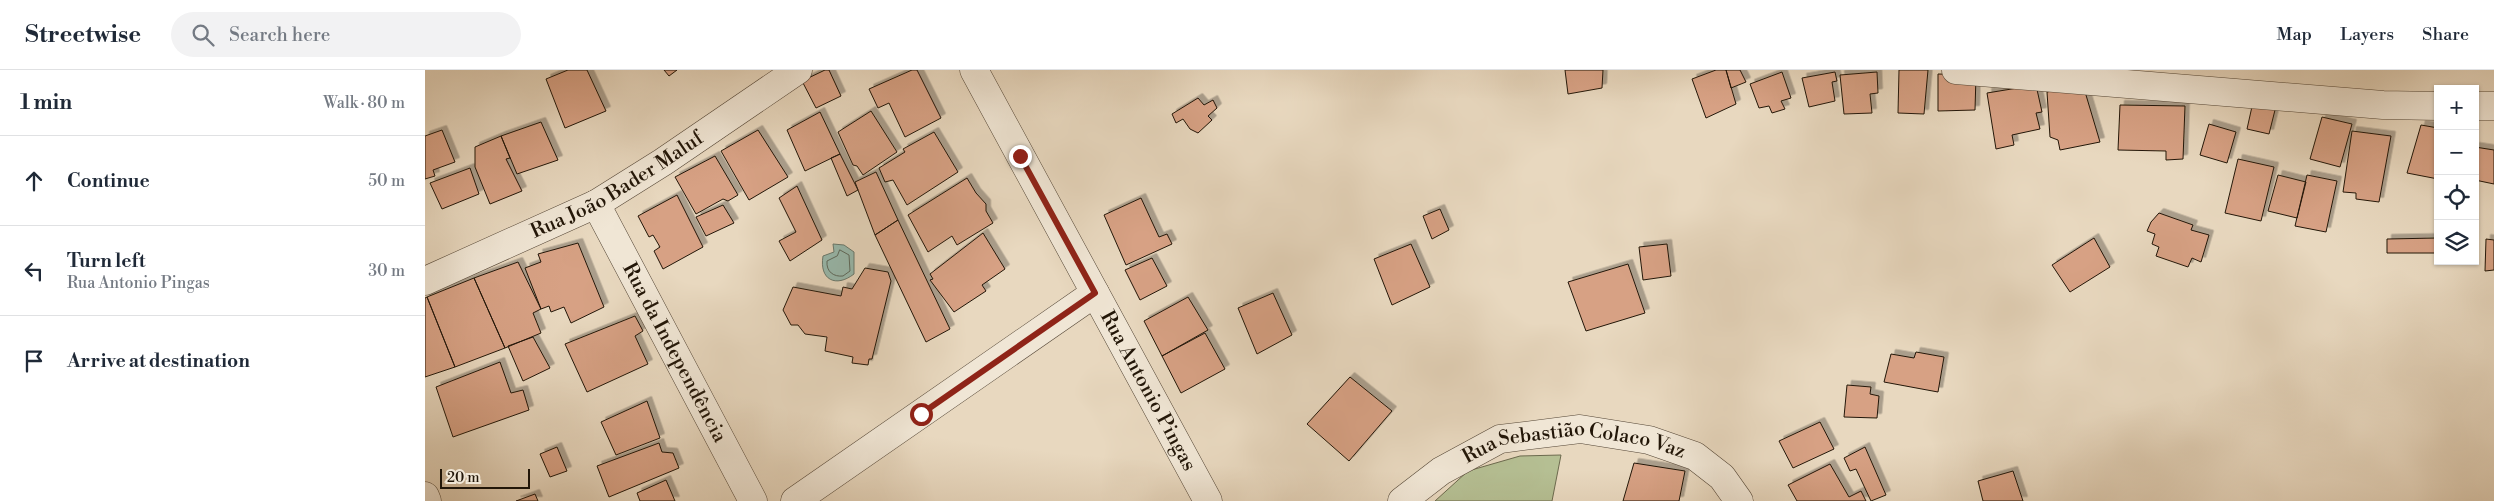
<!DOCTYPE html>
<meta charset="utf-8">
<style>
body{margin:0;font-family:"Libre Bodoni",serif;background:#f2f2f3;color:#1f2937}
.controls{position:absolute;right:15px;top:15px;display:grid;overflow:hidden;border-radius:0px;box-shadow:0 1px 4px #0004}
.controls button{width:45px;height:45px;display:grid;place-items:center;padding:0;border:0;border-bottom:1px solid #e0e1e3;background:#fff;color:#1f2937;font:25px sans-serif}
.scale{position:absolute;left:15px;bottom:12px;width:90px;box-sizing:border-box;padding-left:5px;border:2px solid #221608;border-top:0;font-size:14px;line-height:18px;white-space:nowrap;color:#221608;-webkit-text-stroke:4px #f0e6d5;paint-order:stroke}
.stop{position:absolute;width:15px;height:15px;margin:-11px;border:4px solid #8f2418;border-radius:50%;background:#fff}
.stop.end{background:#8f2418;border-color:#fff;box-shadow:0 1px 5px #0008}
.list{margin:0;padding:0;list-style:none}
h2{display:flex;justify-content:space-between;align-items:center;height:65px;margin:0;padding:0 20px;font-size:21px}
h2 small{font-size:16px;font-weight:400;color:#747a83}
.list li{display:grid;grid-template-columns:32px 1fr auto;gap:15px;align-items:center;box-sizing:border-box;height:90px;padding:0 20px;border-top:1px solid #e0e1e3}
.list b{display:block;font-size:19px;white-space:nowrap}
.list p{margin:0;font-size:16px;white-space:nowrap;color:#747a83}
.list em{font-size:16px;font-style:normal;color:#747a83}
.icon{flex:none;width:28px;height:28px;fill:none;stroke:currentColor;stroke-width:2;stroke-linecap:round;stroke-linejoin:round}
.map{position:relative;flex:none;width:2069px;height:431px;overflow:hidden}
header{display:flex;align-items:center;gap:30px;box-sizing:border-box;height:70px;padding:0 25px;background:#fff;border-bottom:1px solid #e0e1e3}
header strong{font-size:24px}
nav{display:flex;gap:28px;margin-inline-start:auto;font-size:18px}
.search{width:350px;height:45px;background:#f2f2f3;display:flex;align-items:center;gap:12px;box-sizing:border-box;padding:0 18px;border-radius:28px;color:#747a83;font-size:19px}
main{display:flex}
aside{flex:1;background:#fff}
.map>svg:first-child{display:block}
.green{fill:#b5bf93;stroke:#6c6a4e}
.water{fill:#98baae;stroke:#69786c}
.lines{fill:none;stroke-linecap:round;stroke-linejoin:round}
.shore{stroke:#5d685b;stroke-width:1}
.building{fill:#d7a184;stroke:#221608;filter:url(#shadow)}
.street-casing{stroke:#544636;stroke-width:29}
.street{stroke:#f0e6d5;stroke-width:28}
.route{stroke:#8f2418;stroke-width:6}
.labels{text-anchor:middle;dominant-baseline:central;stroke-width:4;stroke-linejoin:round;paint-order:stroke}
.street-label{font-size:20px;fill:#221608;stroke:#f0e6d5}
</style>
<header>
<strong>Streetwise</strong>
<div class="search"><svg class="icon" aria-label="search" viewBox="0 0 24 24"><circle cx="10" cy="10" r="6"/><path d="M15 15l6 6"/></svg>Search here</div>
<nav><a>Map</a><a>Layers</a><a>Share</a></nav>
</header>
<main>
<aside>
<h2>1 min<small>Walk · 80 m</small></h2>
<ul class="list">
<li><svg class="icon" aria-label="ahead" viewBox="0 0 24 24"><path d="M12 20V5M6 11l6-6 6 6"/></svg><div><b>Continue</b></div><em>50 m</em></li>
<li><svg class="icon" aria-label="left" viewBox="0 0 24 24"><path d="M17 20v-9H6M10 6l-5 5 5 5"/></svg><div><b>Turn left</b><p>Rua Antonio Pingas</p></div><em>30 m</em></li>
<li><svg class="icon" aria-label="arrive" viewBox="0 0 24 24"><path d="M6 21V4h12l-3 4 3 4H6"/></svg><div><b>Arrive at destination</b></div></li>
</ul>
</aside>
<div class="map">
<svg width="2069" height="431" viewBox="0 0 2069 431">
<defs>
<filter id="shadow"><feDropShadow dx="4.5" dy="-4.5" stdDeviation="0" flood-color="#0004"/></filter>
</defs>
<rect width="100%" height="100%" fill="#e8d8bf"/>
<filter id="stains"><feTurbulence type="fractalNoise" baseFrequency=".004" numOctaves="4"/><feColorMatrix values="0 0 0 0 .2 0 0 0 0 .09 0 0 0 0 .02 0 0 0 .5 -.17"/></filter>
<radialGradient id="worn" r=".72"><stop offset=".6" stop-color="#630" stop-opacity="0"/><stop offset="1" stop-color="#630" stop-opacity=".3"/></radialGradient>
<path class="green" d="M1136 385 1127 431H1010L1043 401 1095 386Z"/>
<path class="water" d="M408 174 419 175 429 182V204C411 218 394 210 398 186L409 182Z"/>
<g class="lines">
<path class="shore" d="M415 180 424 185 425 201 418 206C409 207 401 202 402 191L412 186Z"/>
</g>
<path class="building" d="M143 0H162L181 41 140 58 121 9Z
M239 0H252L244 6Z
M400 0H404L416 26 391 38 377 11Z
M487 0H492L516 48 480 67 464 33 453 38 444 19Z
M1140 0H1178L1177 18 1143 24Z
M1291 0H1301L1311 34 1281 48 1267 9Z
M1301 0H1315L1321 12 1306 18Z
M1474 0H1503L1499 44 1473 43Z
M1357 2 1366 28 1356 31 1360 39 1347 43 1344 36 1334 38 1325 14Z
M1410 2 1412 11 1407 12 1410 31 1384 37 1377 8Z
M1452 2 1453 23 1445 24 1447 43 1419 44 1415 5Z
M1513 4 1551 5 1550 40 1513 41Z
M1611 15 1617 42 1611 43 1615 59 1587 65 1589 75 1571 79 1562 23Z
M1658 15 1675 72 1635 80 1633 70 1625 67 1622 22Z
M773 28 779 35 788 30 792 38 783 46 787 50 773 63 765 59 758 49 751 53 747 44Z
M1828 32 1851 36 1844 64 1822 59Z
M1695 35 1760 36 1758 89 1741 90V81L1693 80Z
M446 41 472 82 438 105 432 96 428 95 413 62Z
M395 42 415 84 380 101 362 60Z
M1897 47 1927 54 1915 97 1885 89Z
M116 52 133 90 92 104 76 66Z
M1784 54 1811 62 1802 93 1775 85Z
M1996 55 2013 58V109L1982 103Z
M17 60 30 92 8 100 10 106 0 109V66Z
M333 60 363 107 324 130 296 81Z
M1927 61 1966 66 1954 132 1931 129V123L1918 122Z
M509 62 533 102 482 135 468 110 460 112 454 98 480 82 478 79Z
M76 66 85 88 81 89 97 121 65 134 50 97V77Z
M2050 77 2069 80V114L2050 110Z
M415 84 433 120 422 126 406 88Z
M290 86 313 125 303 131 298 129 271 144 250 107Z
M1813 89 1849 97 1836 151 1800 143Z
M45 98 54 124 17 139 5 113Z
M451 102 473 150 450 165 430 112Z
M1853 105 1881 112 1872 148 1843 141Z
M1882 105 1912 111 1901 162 1870 156Z
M542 108 551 123 561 134V141L568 153 532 175 527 166 503 182 483 145Z
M372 116 397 170 365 191 354 171 371 162 354 128Z
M252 125 278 177 238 199 229 181 235 177 228 165 224 167 213 146Z
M716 128 734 167 742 164 747 174 701 195 679 145Z
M298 135 309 153 281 166 271 147Z
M1015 139 1024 160 1007 169 998 146Z
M1734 143 1768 155 1766 160 1784 165 1776 192 1767 188 1763 197 1731 186 1734 177 1727 174 1730 164 1722 161 1726 152Z
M473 150 525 259 501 272 450 165Z
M558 163 580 199 557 215 561 221 529 242 505 210 508 209 505 204Z
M1669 168 1685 197 1645 222 1627 195Z
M2013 168V183H1962V169Z
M2061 169 2069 170V200L2060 201Z
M153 173 179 237 146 253 139 237 126 242 124 236 116 239 100 198 116 192 113 184Z
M986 174 1005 217 967 235 949 189Z
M1242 174 1246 206 1218 210 1214 177Z
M727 188 742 216 715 230 700 200Z
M93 192 116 239 108 243 116 263 80 278 49 208Z
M1203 194 1220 243 1161 261 1143 212Z
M440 198 463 202 466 211 447 289H444L443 295 427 293 428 287 400 281 402 267 380 264 373 255H366L358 240 368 217 416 226 418 217 427 219Z
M49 208 80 278 30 297 2 227Z
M848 223 867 265 832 284 813 238Z
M2 227 30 297 0 307V228Z
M763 227 783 260 737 286 719 251Z
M210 246 218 261 210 266 223 294 162 322 140 274Z
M780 263 800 299 756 323 737 286Z
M108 267 125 298 98 311 83 276Z
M1491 282 1519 287 1513 322 1459 312 1466 284 1489 288Z
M75 292 86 323 98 320 104 340 28 367 11 317Z
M925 307 967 341 924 391 882 354Z
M1422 315 1446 317 1445 324 1454 326 1452 348 1419 347Z
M222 331 235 368 191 385 176 352Z
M1395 352 1409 379 1368 398 1354 371Z
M234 373 237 382 248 383 254 398 184 427 172 396Z
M132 377 142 401 125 407 115 384Z
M1440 377 1461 425 1446 431 1431 399 1425 401 1419 388Z
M1209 393 1260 401 1254 431H1198Z
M1405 394 1424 427 1436 421 1441 431H1372L1363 415Z
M1588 401 1598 431H1558L1553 411Z
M241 410 250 431H215L212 423Z
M110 424 113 431H91Z"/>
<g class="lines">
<g class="street-casing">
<g id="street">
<path id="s1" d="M549 0 783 431"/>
<path d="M1531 0 1958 35 2013 36"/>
<path d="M2050 36H2069"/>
<path id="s2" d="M171 134 328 431"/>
<path id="s3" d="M0 211 171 134 238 92 373 0"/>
<path d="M0 426 2 431"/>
<path d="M370 431 670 223"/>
<path id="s4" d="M977 431 1016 401 1075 369 1155 359 1224 370 1270 386 1297 407 1314 431"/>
</g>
</g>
<use href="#street" class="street"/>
</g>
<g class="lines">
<path class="route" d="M496 344 670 223 595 86"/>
</g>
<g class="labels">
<g class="street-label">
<text stroke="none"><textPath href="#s3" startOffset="215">Rua João Bader Maluf</textPath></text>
<text stroke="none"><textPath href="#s2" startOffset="168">Rua da Independência</textPath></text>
<text stroke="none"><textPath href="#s1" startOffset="365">Rua Antonio Pingas</textPath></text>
<text stroke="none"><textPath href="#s4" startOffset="190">Rua Sebastião Colaco Vaz</textPath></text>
</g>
</g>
<rect width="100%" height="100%" filter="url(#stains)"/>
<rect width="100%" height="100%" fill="url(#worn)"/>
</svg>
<div class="controls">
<button>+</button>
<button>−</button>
<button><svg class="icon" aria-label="locate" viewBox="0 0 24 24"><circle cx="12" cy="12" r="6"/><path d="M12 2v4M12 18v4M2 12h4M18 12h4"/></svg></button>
<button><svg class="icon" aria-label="layers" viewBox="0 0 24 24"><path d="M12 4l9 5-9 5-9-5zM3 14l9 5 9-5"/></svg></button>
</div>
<div class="scale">20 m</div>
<div class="stop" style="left:496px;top:344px"></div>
<div class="stop end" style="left:595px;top:86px"></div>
</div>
</main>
